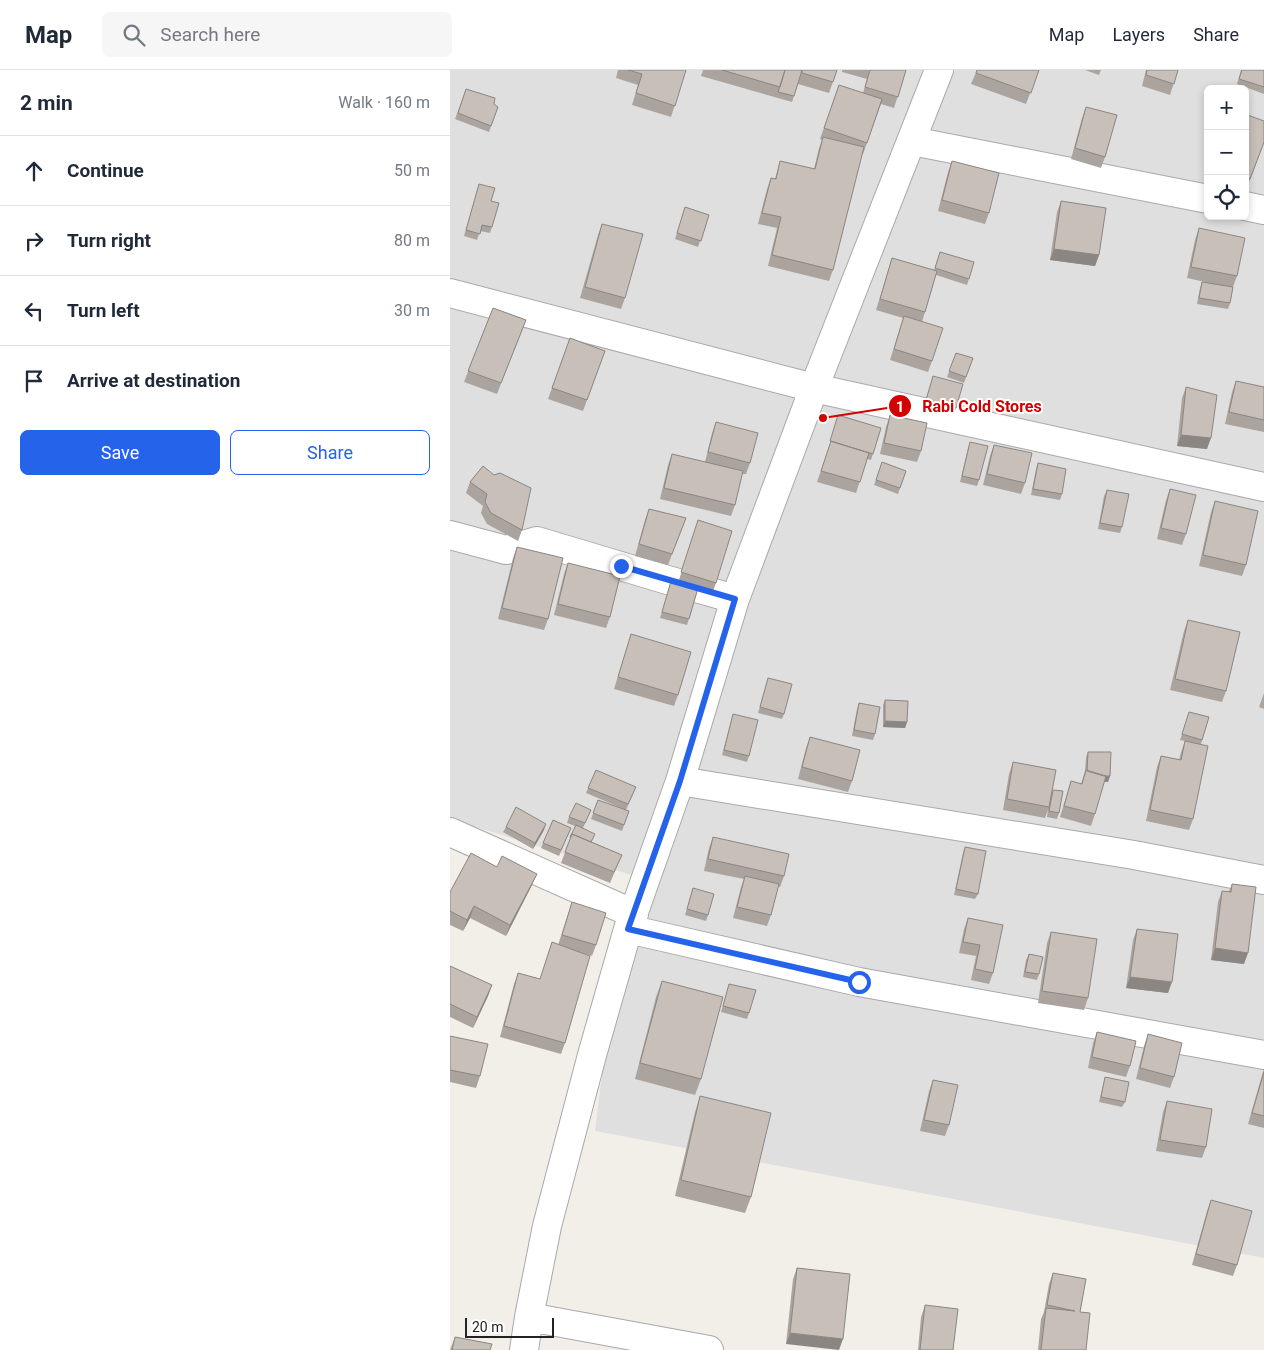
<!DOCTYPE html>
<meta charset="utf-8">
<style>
body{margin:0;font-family:Roboto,sans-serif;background:#f6f6f7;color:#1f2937}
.controls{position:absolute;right:15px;top:15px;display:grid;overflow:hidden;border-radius:8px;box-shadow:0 2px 8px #0003}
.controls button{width:45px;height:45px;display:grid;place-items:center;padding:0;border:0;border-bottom:1px solid #e0e1e3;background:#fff;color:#1f2937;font:25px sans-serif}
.scale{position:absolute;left:15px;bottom:12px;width:89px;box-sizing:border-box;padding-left:5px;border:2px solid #222;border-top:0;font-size:14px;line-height:18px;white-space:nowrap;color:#222;-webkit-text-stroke:4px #fff;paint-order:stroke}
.stop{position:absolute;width:15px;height:15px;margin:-11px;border:4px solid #2563eb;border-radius:50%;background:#fff}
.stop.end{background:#2563eb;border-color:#fff;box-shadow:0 1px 5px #0008}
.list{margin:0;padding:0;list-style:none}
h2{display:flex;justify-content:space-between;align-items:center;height:65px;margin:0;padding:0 20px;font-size:21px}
h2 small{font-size:16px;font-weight:400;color:#747a83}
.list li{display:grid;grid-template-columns:32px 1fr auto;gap:15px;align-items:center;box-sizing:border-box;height:70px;padding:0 20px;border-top:1px solid #e0e1e3}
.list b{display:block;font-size:19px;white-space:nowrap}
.list em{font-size:16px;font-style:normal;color:#747a83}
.actions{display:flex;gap:10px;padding:15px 20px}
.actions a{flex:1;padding:11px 0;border:1px solid #2563eb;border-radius:8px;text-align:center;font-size:18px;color:#2563eb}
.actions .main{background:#2563eb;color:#fff}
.icon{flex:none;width:28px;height:28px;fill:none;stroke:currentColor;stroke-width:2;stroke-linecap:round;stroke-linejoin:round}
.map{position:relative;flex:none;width:814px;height:1280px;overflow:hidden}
header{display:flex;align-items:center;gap:30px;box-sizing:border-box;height:70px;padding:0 25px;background:#fff;border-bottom:1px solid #e0e1e3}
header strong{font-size:24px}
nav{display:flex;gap:28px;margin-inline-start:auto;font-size:18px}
.search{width:350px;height:45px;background:#f6f6f7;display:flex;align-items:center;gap:12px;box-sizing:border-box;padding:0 18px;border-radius:8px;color:#747a83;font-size:19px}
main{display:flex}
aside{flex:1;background:#fff}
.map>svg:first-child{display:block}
.residential{fill:#e0dfdf;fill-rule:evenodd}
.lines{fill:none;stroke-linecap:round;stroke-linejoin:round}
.minor-casing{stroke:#a9a9a9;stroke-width:30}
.minor{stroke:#fff;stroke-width:28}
.wall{fill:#aba49e}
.shaded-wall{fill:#8b8681}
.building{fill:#c7bfb8;stroke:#8b8681}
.route{stroke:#2563eb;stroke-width:6}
.leader{fill:none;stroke:#d40000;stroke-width:2}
.callout-dot{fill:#d40000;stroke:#fff;stroke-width:2}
.mark-label{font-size:15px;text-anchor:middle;font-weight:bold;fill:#fff}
.callout-label{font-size:16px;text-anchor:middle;font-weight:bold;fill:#d40000;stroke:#fff;stroke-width:4;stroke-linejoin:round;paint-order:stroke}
</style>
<header>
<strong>Map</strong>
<div class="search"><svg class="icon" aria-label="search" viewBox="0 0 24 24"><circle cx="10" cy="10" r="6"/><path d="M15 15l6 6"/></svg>Search here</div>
<nav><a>Map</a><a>Layers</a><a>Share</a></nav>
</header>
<main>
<aside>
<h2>2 min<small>Walk · 160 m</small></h2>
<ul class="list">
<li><svg class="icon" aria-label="ahead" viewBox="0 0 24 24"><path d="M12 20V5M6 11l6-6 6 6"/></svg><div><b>Continue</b></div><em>50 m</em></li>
<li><svg class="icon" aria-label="right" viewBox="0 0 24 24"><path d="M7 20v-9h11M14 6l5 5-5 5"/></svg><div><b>Turn right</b></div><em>80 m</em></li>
<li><svg class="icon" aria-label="left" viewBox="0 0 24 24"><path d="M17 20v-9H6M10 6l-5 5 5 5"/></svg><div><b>Turn left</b></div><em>30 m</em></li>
<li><svg class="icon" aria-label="arrive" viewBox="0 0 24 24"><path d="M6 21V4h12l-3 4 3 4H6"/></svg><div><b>Arrive at destination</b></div></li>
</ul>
<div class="actions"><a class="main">Save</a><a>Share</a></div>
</aside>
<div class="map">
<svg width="814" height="1280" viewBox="0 0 814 1280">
<rect width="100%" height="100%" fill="#f2efe9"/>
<path class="residential" d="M0 0H814V1188L145 1061 157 964 201 811 0 749ZM758 19H795V146H758Z"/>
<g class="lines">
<g class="minor-casing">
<path id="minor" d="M462 71 758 129
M795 136 814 140
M0 223 364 318 814 417
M0 465 56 480 87 471 214 509 285 529
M230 711 684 785 814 810
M0 762 184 844
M178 859 409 912 814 985
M79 1247 259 1280
M74 1280 79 1247 97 1156 142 985 178 859 230 711 285 529 364 318 489 0"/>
</g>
<use href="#minor" class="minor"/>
</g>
<path class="wall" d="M168 0H236L221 47 182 35 188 15 166 8Z
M253 0H387L379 23 348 14 342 32 251 6Z
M392 0H456L444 38 431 34 413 84H412L383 200 379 211 318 196 327 158 308 154 317 119 321 108 325 109 330 91 364 99 369 78 372 70 370 69 389 15 413 23 417 9 392 2Z
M527 0H589L576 34 521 14Z
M635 0H651L649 5Z
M696 0H728L720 25 692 16Z
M791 0H814V24L787 14Z
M16 19 48 37 39 62 5 49Z
M636 37 655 87 651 98 621 89 632 48Z
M795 44 814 73 796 120 795 119Z
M502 91 539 143 535 154 488 141 498 102Z
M29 114 41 131 42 157 40 163 30 161 27 170 14 166Z
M611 131 649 185 645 196 600 190 607 142Z
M235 137 259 145 248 177 225 169Z
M152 154 175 228 171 239 130 228 148 165Z
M749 158 787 206 783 217 780 233 778 239 747 234 750 218 752 212 764 214 737 208 745 170Z
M490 182 524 192 517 215 486 205 472 252 482 291 478 302 440 290 453 248 426 240 442 188 484 200Z
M43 238 76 250 47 324 14 312Z
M120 268 155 281 133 341 98 329Z
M506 283 523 288 514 313 497 307Z
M483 306 506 338 504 344 474 336Z
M786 311 814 317V362L775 354 782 322Z
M736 317 757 379 727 376 732 328Z
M440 345 471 381 467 392 430 384 436 357Z
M266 352 300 393 296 404H292L285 435 281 446 210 429 218 395 222 384 255 392 262 363Z
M431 358 421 390 417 389 406 423 367 412 379 377Z
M520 372 529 410 527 416 510 412 518 378Z
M544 375 575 413 571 424 533 415 540 386Z
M432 392 456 401 448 424 424 415Z
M588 393 612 424 610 430 581 425 586 399Z
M33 396 72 460 68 471 37 454 31 443 33 436 16 423 20 412Z
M720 419 736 464 732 475 707 469 716 430Z
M657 420 672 457 670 463 648 459 654 426Z
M765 431 796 495 792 506 749 496 761 442Z
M199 439 236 448 218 495 185 486 195 450Z
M248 450 266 513 262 524 248 519 237 555 210 548 221 511 228 513Z
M67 477 98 549 94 560 48 549 63 488Z
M118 493 160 547 156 558 104 545 114 504Z
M738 550 776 621 772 632 720 620 734 561Z
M181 564 228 625 224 636 164 619Z
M318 608 334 644 332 649 308 643Z
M814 623V639L809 637Z
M435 630 457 652 455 658 433 657V635Z
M409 633 425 664 423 670 402 666 407 639Z
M739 642 759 647 751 674 743 749 739 760 696 751 707 697 711 686 729 690 731 682 735 671 730 670Z
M283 644 299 686 297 692 272 685Z
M360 667 402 711 398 722 348 709 356 678Z
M638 682 660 706 658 712 654 711 645 744 641 756 610 747 621 711 631 714 635 701 636 687Z
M563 692 602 722 609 743 607 749 597 747 598 740 595 748 553 740 559 704Z
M146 700 184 722 176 740 136 723Z
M148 730 179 741 172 761 141 749Z
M141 740 133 758 142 772 172 785 160 813 111 793 125 756 117 753 119 747Z
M103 750 121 758 109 786 91 778Z
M56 757 94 760 83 779 53 762Z
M263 767 334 806 330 817H328L321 845 317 856 283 848 291 817 294 809 254 801 259 778Z
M515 777 528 824 525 829 504 825 513 783Z
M782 814 794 894 761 890 768 832 772 821H779Z
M82 815 56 866 20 848 13 861 0 855V822Z
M243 818 258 845 256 851 235 845Z
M122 832 146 875 142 886 129 882 115 973 111 984 50 967 64 914 68 903 90 909 102 872 108 875Z
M518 848 543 903 539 914 521 910 526 886 509 883 514 859Z
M687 859 718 923 676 918 683 870Z
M601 862 638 928 634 940 588 933 597 873Z
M579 884 589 904 587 910 573 907 576 890Z
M0 896 42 915 38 926 23 958 0 947Z
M212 911 251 1009 245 1025 185 1009 206 927Z
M279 914 299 943 297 949 271 942Z
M647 962 680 996 676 1007 638 998 643 973Z
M698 964 724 1007 720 1018 686 1009 694 976Z
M0 966 30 1006 26 1018 0 1012Z
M814 998V1058L798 1054Z
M655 1007 675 1032 672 1037 649 1032Z
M483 1010 499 1055 495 1066 470 1061 479 1021Z
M250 1026 301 1127 295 1143 225 1126 245 1042Z
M717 1031 756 1077 752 1088 706 1081 713 1042Z
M761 1130 787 1195 783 1206 742 1195 757 1141Z
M347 1198 400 1204 336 1274 343 1209Z
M603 1203 630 1242 636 1280H588L591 1249 594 1242 599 1214Z
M475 1235 503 1280H468L471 1247Z
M5 1267 40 1280H0Z"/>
<path class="shaded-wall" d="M604 179 649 185 645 196 600 190Z
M731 365 761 368 757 379 727 376Z
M435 651 457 652 455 658 433 657Z
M637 705 660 706 658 712 635 711Z
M96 754 94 760 83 779 85 773Z
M87 804 82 815 56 866 60 855Z
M24 836 20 848 13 861 17 850Z
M765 878 798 883 794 894 761 890Z
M680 907 722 912 718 923 676 918Z
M42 915 38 926 23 958 27 947Z
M340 1263 393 1269 389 1280 336 1274Z"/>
<path class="building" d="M178 0H236L225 36 186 23 192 4Z
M272 0H335L330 17Z
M335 0H352L344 26 328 22Z
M352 0H387L383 12 352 3Z
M420 0H456L448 27 415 17Z
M527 0H589L581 23 526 3Z
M697 0H728L724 14 696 5Z
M792 0H814V17L789 9Z
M389 15 432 29 417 73 374 58Z
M16 19 45 28 44 34 48 37 41 56 8 43Z
M636 37 667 45 655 87 625 78Z
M795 44 814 51V72L800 109 795 107Z
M373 67 414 77 383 200 322 185 331 147 312 143 321 108 326 109 330 91 365 99Z
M502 91 549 103 539 143 492 130Z
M29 114 45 118 41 131 49 133 42 157 32 155 30 164 16 160Z
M611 131 656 138 649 185 604 179Z
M235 137 259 145 251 171 227 163Z
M152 154 193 164 175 228 135 217Z
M749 158 795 168 787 206 741 197Z
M490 182 524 192 519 209 485 198Z
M442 188 487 201 475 242 430 229Z
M752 212 783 217 780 233 749 228Z
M43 238 76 250 51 313 18 301Z
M454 246 493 258 482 291 444 279Z
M120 268 155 281 137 330 102 318Z
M506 283 523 288 516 307 499 301Z
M483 306 513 314 506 338 476 330Z
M786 311 814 317V350L779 342Z
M736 317 767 325 761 368 731 365Z
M388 345 431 358 423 384 380 371Z
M440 345 477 353 471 381 434 373Z
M266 352 308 363 300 393 258 382Z
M381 371 419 383 410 412 371 401Z
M520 372 538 376 529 410 512 406Z
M544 375 582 383 575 413 537 404Z
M222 384 293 401 285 435 214 418Z
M432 392 456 401 450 418 426 410Z
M588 393 616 399 612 424 583 419Z
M33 396 44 405 50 403 81 418 72 460 41 443 35 432 37 424 20 412Z
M720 419 746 425 736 464 711 458Z
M657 420 679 424 672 457 650 453Z
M765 431 808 441 796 495 753 485Z
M199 439 236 448 222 484 189 474Z
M248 450 282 461 266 513 231 502Z
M67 477 113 488 98 549 52 538Z
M118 493 170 506 160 547 108 534Z
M221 511 248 518 239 549 212 542Z
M738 550 790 562 776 621 725 609Z
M181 564 241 582 228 625 168 607Z
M318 608 342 614 334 644 310 637Z
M435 630 458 631 457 652 435 651Z
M409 633 430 637 425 664 404 660Z
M739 642 759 647 752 670 732 664Z
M283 644 308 650 299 686 274 680Z
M360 667 410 680 402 711 352 697Z
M735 671 758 676 743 749 700 740 711 686 731 690Z
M638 682H661L660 706H654L637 701Z
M563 692 606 700 599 737 557 729Z
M146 700 186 717 178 734 138 718Z
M636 700 656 706 645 744 614 736 621 711 632 714Z
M603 720 613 721 609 743 599 741Z
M148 730 179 741 174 755 143 743Z
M126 733 141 740 135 753 119 747Z
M66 737 96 754 85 773 56 757Z
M103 750 121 758 111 780 93 773Z
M126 755 145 764 141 772 122 764 121 767H120Z
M122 764 172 785 164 802 115 782Z
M263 767 339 784 334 806 258 789Z
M515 777 536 781 528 824 506 819Z
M21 783 47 797 52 786 87 804 60 855 24 836 17 850 0 841V822Z
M295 806 329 814 321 845 287 837Z
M782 814 806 817 798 883 765 878 772 821 781 822Z
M243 818 264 824 258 845 237 839Z
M122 832 156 843 146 875 112 865Z
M518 848 553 855 543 903 525 899 530 875 513 872Z
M687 859 728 864 722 912 680 907Z
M601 862 647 869 638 928 592 921Z
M102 872 140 886 115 973 54 956 68 903 90 909Z
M579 884 593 887 589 904 575 902Z
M0 896 42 915 27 947 0 934Z
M212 911 273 927 251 1009 190 993Z
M279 914 306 920 299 943 273 936Z
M647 962 686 971 680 996 642 987Z
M698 964 732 973 724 1007 690 998Z
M0 966 38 974 30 1006 0 1000Z
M814 1002V1046L802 1043Z
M655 1007 679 1012 675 1032 651 1027Z
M483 1010 508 1015 499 1055 474 1050Z
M250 1026 321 1043 301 1127 231 1110Z
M717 1031 762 1039 756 1077 710 1070Z
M761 1130 802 1141 787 1195 746 1184Z
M347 1198 400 1204 393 1269 340 1263Z
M603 1203 636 1209 630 1242 640 1243 636 1280H591L596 1238 625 1241 597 1235Z
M475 1235 508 1239 503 1280H470Z
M5 1267 42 1274 40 1280H2Z"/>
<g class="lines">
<path class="route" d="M171 496 285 529 230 711 178 859 409 912"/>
</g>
<path class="leader" d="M373 348L450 336"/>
<g class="callout-dot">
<circle cx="373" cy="348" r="5"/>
<circle cx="450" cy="336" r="12"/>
</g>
<g class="mark-label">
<text x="450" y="342">1</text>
</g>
<g class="callout-label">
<text x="532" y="342">Rabi Cold Stores</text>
</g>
</svg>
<div class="controls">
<button>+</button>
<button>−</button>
<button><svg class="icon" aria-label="locate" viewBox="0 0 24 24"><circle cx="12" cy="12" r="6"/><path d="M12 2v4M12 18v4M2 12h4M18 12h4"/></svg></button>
</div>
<div class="scale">20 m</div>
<div class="stop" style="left:409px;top:912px"></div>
<div class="stop end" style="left:171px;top:496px"></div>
</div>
</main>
